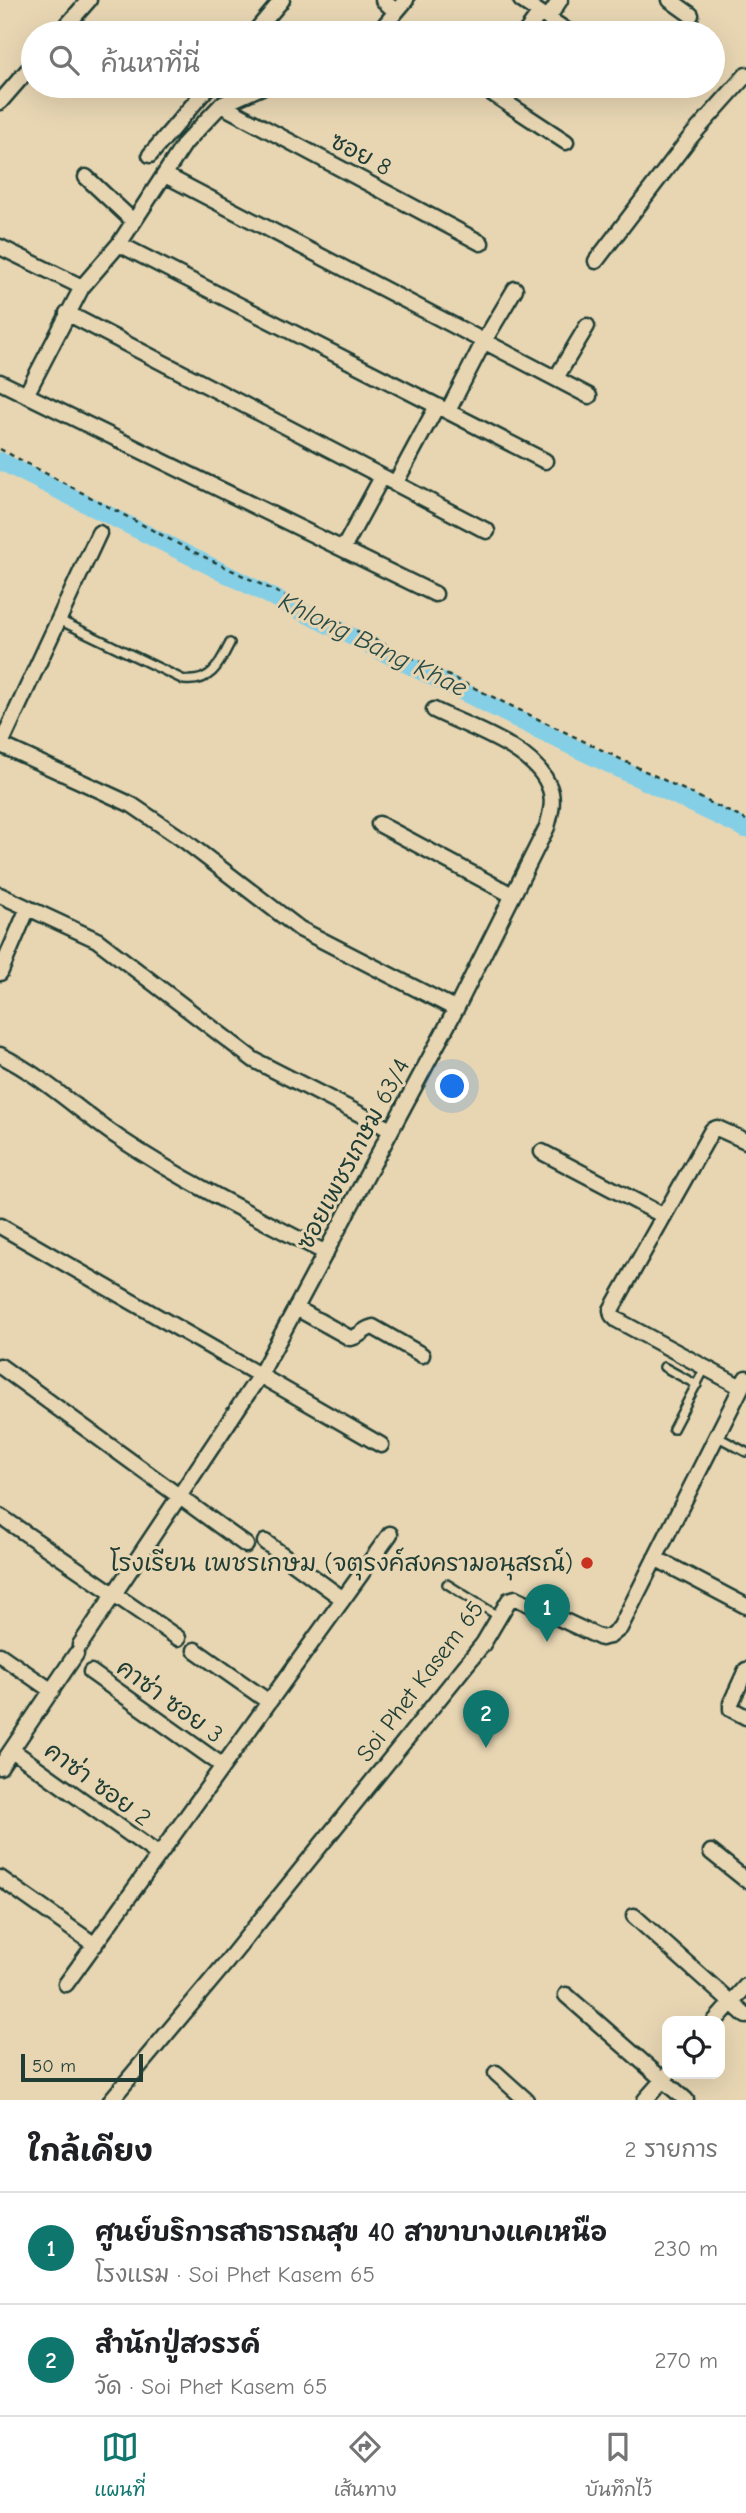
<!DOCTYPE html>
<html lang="th">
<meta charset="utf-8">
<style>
body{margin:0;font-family:"Comic Neue","Playpen Sans Thai",sans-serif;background:#f6f6f6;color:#202124}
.controls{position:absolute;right:21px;bottom:21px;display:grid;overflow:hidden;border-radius:14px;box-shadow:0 7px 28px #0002}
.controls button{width:63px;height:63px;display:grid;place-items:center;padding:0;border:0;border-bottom:2px solid #e0e0e0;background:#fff;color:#202124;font:35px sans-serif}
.scale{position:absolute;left:21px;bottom:18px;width:122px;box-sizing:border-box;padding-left:7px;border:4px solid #1f3d34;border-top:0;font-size:19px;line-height:24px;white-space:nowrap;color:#1f3d34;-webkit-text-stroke:5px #e8d6b3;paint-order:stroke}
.you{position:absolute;left:453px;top:1087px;width:24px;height:24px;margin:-18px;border:5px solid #fff;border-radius:50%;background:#1a73e8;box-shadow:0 0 0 10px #1a73e833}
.badge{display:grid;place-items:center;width:46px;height:46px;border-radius:50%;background:#0f766e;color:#fff;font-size:23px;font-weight:700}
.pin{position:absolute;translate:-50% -58px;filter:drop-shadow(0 2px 4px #0008)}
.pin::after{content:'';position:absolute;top:37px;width:24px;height:21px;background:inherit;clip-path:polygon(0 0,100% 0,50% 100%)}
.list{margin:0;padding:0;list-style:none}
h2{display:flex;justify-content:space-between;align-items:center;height:91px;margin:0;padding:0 28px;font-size:30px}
h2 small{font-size:23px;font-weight:400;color:#757577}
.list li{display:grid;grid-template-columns:46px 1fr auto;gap:21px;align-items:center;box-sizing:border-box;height:112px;padding:0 28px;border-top:2px solid #e0e0e0}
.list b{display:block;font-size:26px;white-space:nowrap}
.list p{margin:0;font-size:23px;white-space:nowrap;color:#757577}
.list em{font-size:23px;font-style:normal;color:#757577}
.icon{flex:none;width:38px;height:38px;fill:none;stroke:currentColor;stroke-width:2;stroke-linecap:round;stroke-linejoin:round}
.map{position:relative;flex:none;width:746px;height:2100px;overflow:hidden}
.search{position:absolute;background:#fff;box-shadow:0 7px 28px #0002;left:21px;right:21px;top:21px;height:77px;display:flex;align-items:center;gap:18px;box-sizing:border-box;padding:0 24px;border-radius:38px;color:#757577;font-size:26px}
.sheet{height:315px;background:#fff}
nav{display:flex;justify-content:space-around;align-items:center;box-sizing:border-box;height:98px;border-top:2px solid #e0e0e0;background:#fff;font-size:19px;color:#757577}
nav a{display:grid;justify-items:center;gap:4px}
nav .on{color:#0f766e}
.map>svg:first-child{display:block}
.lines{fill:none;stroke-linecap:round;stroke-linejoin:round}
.canal{stroke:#85cfe6;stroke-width:18}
.lane-casing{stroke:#1f3d34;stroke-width:12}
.street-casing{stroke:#1f3d34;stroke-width:19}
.path{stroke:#1f3d34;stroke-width:2.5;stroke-dasharray:5 5;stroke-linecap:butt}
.lane{stroke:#e8d6b3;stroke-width:7}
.street{stroke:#e8d6b3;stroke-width:14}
.poi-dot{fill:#c8321e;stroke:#e8d6b3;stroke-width:2.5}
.labels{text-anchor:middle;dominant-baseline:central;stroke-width:6;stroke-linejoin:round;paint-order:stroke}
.street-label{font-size:24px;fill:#1f3d34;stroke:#e8d6b3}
.poi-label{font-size:24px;fill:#1f3d34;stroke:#e8d6b3;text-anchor:end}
.water-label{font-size:26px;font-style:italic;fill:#294c46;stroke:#e8d6b3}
</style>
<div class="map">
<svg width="746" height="2100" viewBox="0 0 746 2100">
<rect width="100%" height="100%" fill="#e8d6b3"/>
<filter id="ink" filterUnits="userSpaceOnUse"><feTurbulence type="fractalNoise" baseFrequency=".0143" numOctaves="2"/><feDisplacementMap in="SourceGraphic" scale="14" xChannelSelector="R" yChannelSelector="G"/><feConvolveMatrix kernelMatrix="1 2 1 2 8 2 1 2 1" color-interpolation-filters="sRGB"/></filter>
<g filter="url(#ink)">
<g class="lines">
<path class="canal" d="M0 461 571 746 746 829"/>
<g class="lane-casing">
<path id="lane" d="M59 620 184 680C211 683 219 665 230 643
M664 1367 697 1385
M673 1429 705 1368
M716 1436 746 1452
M447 1584 498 1616"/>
</g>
<g class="street-casing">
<path id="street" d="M383 0 396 12
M521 0 570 33
M670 0 691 15
M548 18 560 0
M60 33 89 0
M254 33 282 0
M378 33 406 0
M525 33 540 13
M481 86 566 142
M0 102 33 64
M221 105 481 243
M150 155 209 86
M165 175 589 396
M86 177 133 221
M119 244 545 461
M0 247 82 287
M596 261 689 139 746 75
M67 313 487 531
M556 378 587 326
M0 382 435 594
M26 395 82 287 119 244 185 143 221 105 264 86
M448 411 484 341 515 289
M395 484 437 406
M343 549 382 477
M1 745 132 805 185 841 300 929 456 1009
M0 746 99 533
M379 824 512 895
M0 895 97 940 254 1060 391 1130
M0 973 28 908
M0 1055C44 1077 79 1111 119 1138 185 1182 256 1217 326 1253
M542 1152 664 1216
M0 1226 381 1445
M296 1308 350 1338C360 1337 363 1329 373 1327L422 1355
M0 1366 246 1545
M741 1387 617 1320 612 1315 611 1310 712 1130 717 1128 746 1141
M0 1516 178 1638
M265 1542 343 1599
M655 1558 746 1606
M80 1645 260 1375 456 1009 547 827C551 813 555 798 548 784 532 747 468 727 434 710
M195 1650 269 1702
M0 1655 52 1691
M746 1670 731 1703V1709L746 1717
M91 1672 223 1766
M12 1750 159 1855
M0 1767 76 1654
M711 1852 746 1880
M0 1878 95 1945
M634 1916 746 2016
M66 1984 390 1534
M566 1995 686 2100
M715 2021 746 1986
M496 2073 526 2100
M111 2100 225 1964 483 1644 509 1600 516 1598 601 1638 610 1636 620 1628 746 1378
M645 2100 668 2074"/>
</g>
<path class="path" d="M0 449 184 547 746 820"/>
<use href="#lane" class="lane"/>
<use href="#street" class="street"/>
</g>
</g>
<circle class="poi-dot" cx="587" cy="1563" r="7"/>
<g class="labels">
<g class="street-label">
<text transform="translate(361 154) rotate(28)">ซอย 8</text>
<text transform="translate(353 1154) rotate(-62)">ซอยเพชรเกษม 63/4</text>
<text transform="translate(420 1681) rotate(-53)">Soi Phet Kasem 65</text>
<text transform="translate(170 1701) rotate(36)">คาซ่า ซอย 3</text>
<text transform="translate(98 1784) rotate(36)">คาซ่า ซอย 2</text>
</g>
<g class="poi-label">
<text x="573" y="1563">โรงเรียน เพชรเกษม (จตุรงค์สงครามอนุสรณ์)</text>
</g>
<g class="water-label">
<text transform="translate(373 645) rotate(26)">Khlong Bang Khae</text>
</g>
</g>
</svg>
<div class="controls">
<button><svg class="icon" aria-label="locate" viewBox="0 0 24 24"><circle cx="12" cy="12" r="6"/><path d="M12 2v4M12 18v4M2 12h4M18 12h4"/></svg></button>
</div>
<div class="scale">50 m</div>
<div class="you"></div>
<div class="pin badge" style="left:547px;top:1642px">1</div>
<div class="pin badge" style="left:486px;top:1748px">2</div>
<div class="search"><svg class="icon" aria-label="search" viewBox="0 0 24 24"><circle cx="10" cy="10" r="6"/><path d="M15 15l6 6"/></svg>ค้นหาที่นี่</div>
</div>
<section class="sheet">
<h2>ใกล้เคียง<small>2 รายการ</small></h2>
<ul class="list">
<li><span class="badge">1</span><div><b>ศูนย์บริการสาธารณสุข 40 สาขาบางแคเหนือ</b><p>โรงแรม · Soi Phet Kasem 65</p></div><em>230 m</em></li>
<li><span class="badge">2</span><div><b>สำนักปู่สวรรค์</b><p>วัด · Soi Phet Kasem 65</p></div><em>270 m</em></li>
</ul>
</section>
<nav>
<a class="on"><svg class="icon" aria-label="map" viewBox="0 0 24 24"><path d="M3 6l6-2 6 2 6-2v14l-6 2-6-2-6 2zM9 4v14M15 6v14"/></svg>แผนที่</a>
<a><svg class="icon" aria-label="directions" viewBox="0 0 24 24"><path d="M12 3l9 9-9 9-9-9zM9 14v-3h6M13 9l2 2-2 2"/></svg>เส้นทาง</a>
<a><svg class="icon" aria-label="saved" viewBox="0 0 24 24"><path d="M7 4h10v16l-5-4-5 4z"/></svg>บันทึกไว้</a>
</nav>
